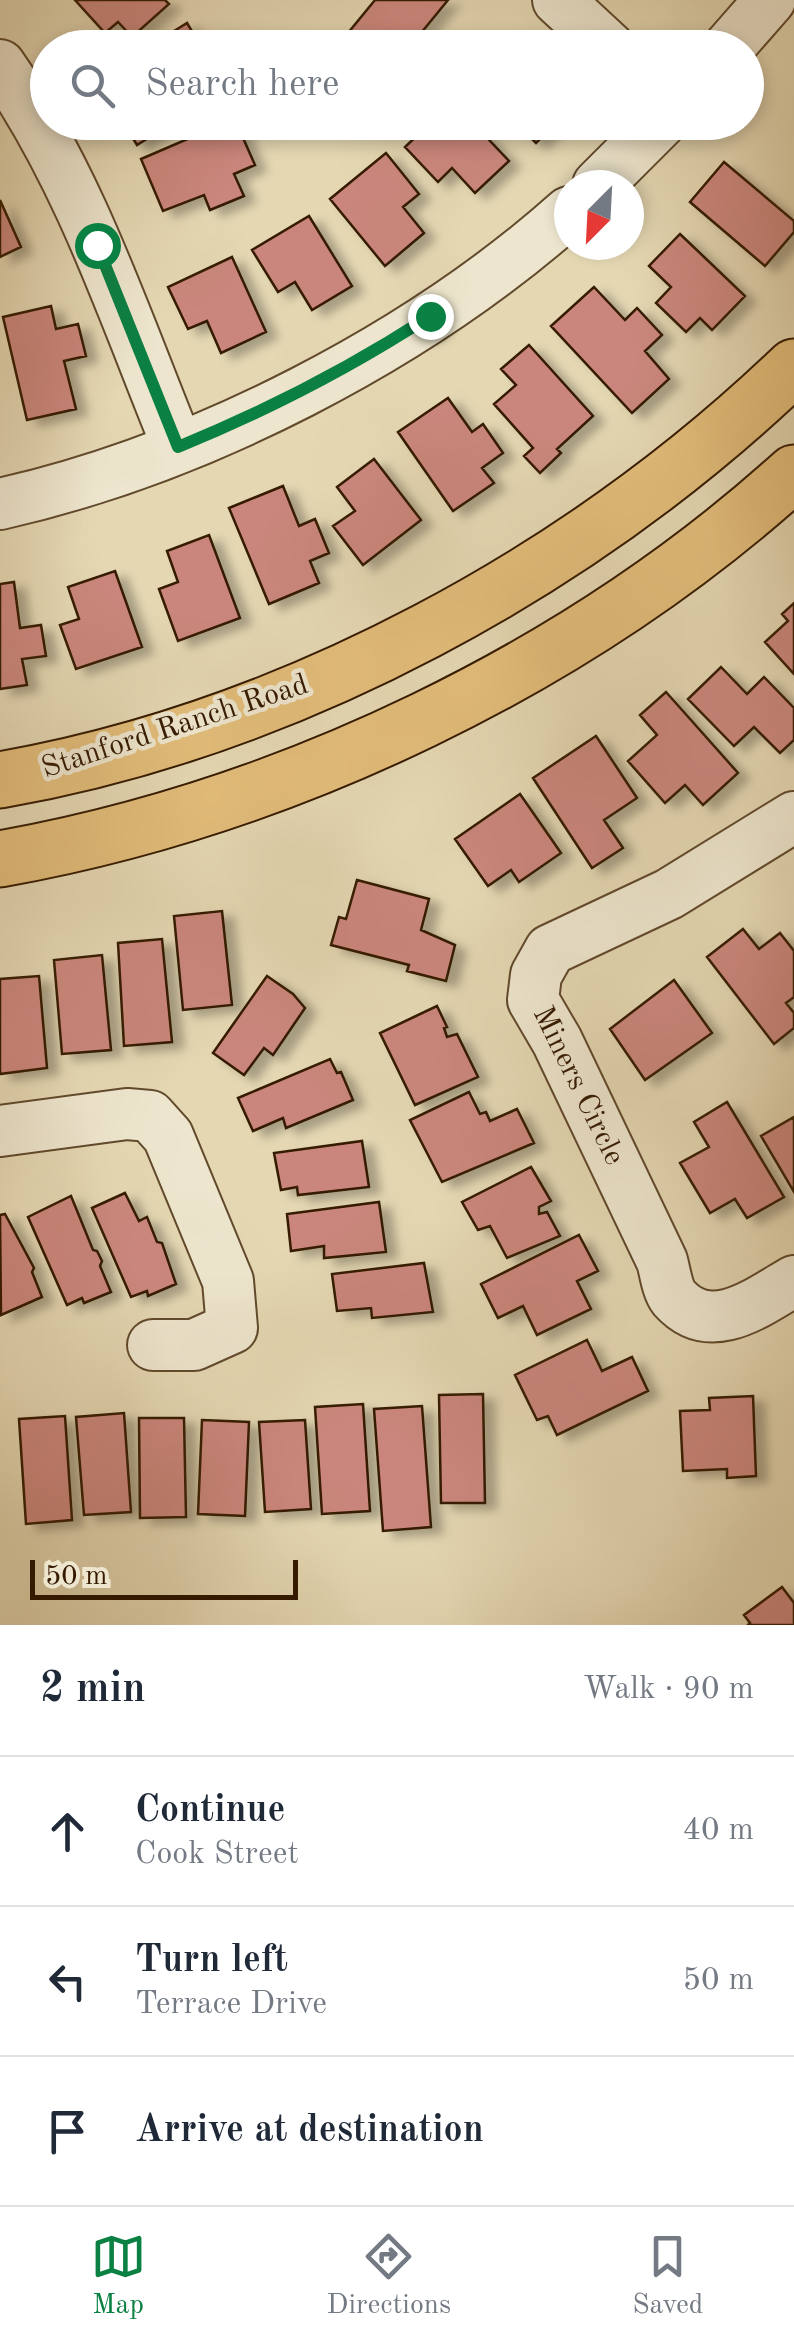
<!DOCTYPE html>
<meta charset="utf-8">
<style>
body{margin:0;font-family:"Old Standard TT",serif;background:#f6f6f7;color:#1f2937}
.compass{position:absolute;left:554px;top:170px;width:90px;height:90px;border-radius:50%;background:#fff;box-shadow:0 5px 15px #0003;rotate:204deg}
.scale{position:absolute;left:30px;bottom:25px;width:268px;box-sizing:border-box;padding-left:10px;border:5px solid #351a00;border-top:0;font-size:28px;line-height:35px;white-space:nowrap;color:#351a00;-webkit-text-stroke:8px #ede5cd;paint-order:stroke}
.stop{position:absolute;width:30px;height:30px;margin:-22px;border:8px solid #0b8043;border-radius:50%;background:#fff}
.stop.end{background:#0b8043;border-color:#fff;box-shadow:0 2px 10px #0008}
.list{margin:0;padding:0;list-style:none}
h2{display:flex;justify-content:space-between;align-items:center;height:130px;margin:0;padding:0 40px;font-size:42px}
h2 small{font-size:32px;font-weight:400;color:#747a83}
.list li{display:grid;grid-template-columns:65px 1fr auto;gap:30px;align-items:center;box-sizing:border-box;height:150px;padding:0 40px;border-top:2px solid #e0e1e3}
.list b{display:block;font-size:38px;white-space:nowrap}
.list p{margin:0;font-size:32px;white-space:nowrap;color:#747a83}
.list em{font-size:32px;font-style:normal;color:#747a83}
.icon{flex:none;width:55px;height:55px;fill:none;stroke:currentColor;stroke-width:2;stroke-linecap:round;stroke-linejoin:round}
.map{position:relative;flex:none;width:794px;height:1625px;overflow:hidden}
.search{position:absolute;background:#fff;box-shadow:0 5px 15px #0003;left:30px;right:30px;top:30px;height:110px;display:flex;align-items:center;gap:25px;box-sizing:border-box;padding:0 35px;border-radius:55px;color:#747a83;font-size:38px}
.sheet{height:580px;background:#fff}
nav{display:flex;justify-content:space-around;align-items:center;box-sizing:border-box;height:140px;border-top:2px solid #e0e1e3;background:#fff;font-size:28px;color:#747a83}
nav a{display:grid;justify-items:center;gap:5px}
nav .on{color:#0b8043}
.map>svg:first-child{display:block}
.building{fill:#ca867b;stroke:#351a00;stroke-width:2.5;filter:url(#shadow)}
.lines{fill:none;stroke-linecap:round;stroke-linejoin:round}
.minor-casing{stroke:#61492c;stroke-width:54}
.major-casing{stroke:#351a00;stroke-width:59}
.minor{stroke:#ede5cd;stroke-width:50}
.major{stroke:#e2bc79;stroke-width:55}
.route{stroke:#0b8043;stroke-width:12}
.labels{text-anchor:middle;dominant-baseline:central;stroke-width:9;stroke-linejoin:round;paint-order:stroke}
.street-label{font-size:30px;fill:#351a00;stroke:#ede5cd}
</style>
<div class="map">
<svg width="794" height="1625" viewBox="0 0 794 1625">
<defs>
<filter id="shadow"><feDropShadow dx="11" dy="6" stdDeviation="5" flood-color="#0004"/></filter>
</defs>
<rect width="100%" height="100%" fill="#e4d7b2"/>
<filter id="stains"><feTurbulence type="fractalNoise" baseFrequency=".002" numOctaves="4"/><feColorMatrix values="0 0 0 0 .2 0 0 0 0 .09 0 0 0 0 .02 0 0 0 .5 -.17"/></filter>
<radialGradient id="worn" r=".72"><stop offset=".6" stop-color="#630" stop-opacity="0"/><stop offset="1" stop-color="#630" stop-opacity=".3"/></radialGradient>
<path class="building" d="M75 0H165L169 4 132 37 118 22 105 33Z
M375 0H448L421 33 434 44 431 48H343L339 44Z
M187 23 202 48H147Z
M123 122H174L137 145Z
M227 122H236L255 165 234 174 244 196 210 210 204 195 163 211 141 159Z
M431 122H472L509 161 475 193 452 168 438 182 405 147Z
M515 122H557L536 143Z
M386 153 419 194 403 207 424 233 385 266 330 199Z
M724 162 794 221V232L765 266 690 202Z
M0 200 21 247 0 257Z
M309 216 352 286 312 310 295 282 278 292 252 250Z
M680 234 745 296 712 330 700 318 686 332 656 303 671 287 649 266Z
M232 257 266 332 221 353 207 321 188 329 168 287Z
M594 287 625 320 637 308 662 335 645 351 669 379 632 413 551 326Z
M51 306 56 329 78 324 86 356 64 361 76 409 27 420 3 317Z
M529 345 593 416 557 449 561 453 540 473 524 456 533 448 494 404 516 385 501 369Z
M448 398 472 432 483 424 503 453 482 468 494 483 453 511 398 432Z
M374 459 421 520 363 565 333 526 355 511 337 487Z
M283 486 299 526 315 519 329 553 310 561 319 583 269 604 229 508Z
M209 535 240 618 178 641 159 589 178 582 167 551Z
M115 571 142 647 76 669 60 625 79 619 68 587Z
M14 582 20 628 41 625 46 656 22 659 27 685 0 689V584Z
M794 603V674L765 642 788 621 782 614Z
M721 667 747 694 764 677 794 708V740L780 753 754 727 734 746 688 699Z
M666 692 738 773 703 805 685 785 665 803 628 761 657 735 640 715Z
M596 736 637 798 604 820 623 848 592 868 533 778Z
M520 794 561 853 519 882 511 870 488 886 455 839Z
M357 880 429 899 421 930 455 945 446 981 407 971 409 965 331 945 339 917 346 919Z
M222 911 232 1005 183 1010 174 916Z
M743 929 759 949 780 933 794 951V997L786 1003 794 1013V1028L774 1044 707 957Z
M162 939 172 1042 124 1046 118 943Z
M102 955 111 1050 62 1054 54 960Z
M39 976 47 1068 0 1074V979Z
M267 976 293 994 305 1008 273 1055 264 1048 244 1075 213 1053Z
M674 980 712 1033 645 1080 610 1029Z
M437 1006 447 1027 444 1028 447 1037 457 1034 478 1077 415 1105 380 1033Z
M330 1059 337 1073 341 1072 353 1100 286 1128 283 1118 253 1131 238 1098Z
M469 1092 480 1114 486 1112 490 1121 517 1109 534 1143 442 1182 410 1120Z
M727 1102 784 1197 747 1218 735 1199 710 1213 680 1163 709 1147 694 1122Z
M794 1117V1192L761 1136Z
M362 1141 369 1187 298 1195 297 1187 281 1190 274 1153Z
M531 1167 551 1201 539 1207V1214L547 1212 560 1236 507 1258 490 1226 478 1230 462 1202Z
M125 1193 139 1221 147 1217 157 1242 162 1243 176 1284 148 1296 147 1291 131 1297 92 1208Z
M71 1196 93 1250 97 1251 102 1261 100 1266 111 1292 84 1303 82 1298 67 1305 28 1217Z
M379 1202 386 1252 324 1258V1246L291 1251 287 1214Z
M5 1214 34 1268 32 1272 42 1297 1 1315 0 1215Z
M579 1235 598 1271 577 1281 591 1309 537 1335 523 1306 498 1318 481 1284Z
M424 1263 433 1312 372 1318 371 1308 337 1311 332 1274Z
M587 1340 602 1371 632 1357 648 1391 557 1435 548 1416 537 1420 515 1375Z
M483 1394 485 1503H441L439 1395Z
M753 1396 756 1476 727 1478V1469L683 1471 680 1411 710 1410 709 1398Z
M363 1404 370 1511 322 1514 315 1407Z
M422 1406 431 1527 383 1531 374 1409Z
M124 1413 131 1512 84 1515 76 1417Z
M65 1416 72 1520 26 1524 19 1419Z
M139 1418H184L186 1517 140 1518Z
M202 1420 249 1422 245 1516 198 1514Z
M305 1420 311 1509 265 1512 259 1422Z
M782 1587 794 1603V1625H748L750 1623 744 1615Z"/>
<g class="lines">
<g class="minor-casing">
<path id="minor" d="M558 0 610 48
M728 48 770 0
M0 65C81 181 125 318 178 447
M598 185 661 122
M0 504C199 459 416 348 569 212
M794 817 669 894 550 950 536 975 533 1000 557 1041 662 1261C665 1271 667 1289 674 1298 711 1339 758 1302 794 1281
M0 1131 127 1114 150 1116 168 1136 228 1281 232 1328 194 1345H153"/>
</g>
<g class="major-casing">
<path id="major" d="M0 780C291 729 582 571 794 367
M0 859C286 808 579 668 794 473"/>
</g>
<use href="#minor" class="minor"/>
<use href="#major" class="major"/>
</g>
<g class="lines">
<path class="route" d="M97 245 178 447C266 411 350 368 430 316"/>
</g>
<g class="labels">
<g class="street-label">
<text transform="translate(175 727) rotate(-18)">Stanford Ranch Road</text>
<text transform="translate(578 1086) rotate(64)">Miners Circle</text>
</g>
</g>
<rect width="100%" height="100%" filter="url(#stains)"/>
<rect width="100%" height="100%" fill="url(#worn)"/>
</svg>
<svg class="compass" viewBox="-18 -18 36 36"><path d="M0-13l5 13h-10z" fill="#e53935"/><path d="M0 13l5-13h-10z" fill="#747a83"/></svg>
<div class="scale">50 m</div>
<div class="stop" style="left:97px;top:245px"></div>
<div class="stop end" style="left:430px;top:316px"></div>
<div class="search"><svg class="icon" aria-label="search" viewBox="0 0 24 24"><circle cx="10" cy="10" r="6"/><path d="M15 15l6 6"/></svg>Search here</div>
</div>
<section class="sheet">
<h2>2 min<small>Walk · 90 m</small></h2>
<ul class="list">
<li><svg class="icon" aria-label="ahead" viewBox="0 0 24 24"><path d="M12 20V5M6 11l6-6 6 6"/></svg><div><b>Continue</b><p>Cook Street</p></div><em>40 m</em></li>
<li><svg class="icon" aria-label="left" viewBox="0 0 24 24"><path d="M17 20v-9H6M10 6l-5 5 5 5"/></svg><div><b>Turn left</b><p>Terrace Drive</p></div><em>50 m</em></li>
<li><svg class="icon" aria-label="arrive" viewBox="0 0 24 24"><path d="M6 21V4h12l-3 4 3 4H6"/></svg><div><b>Arrive at destination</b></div></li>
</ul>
</section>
<nav>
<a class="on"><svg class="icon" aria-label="map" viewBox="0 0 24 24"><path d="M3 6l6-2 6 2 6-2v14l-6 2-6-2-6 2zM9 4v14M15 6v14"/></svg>Map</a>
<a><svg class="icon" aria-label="directions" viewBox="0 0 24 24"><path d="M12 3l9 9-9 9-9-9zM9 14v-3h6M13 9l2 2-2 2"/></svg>Directions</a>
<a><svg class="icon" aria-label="saved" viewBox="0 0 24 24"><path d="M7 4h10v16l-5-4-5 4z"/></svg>Saved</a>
</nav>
